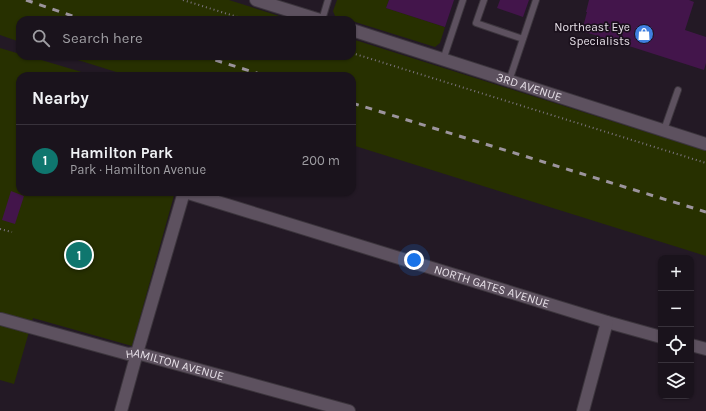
<!DOCTYPE html>
<meta charset="utf-8">
<style>
body{margin:0;font-family:Karla,sans-serif;background:#272029;color:#f1f3f6}
.controls{position:absolute;right:12px;bottom:12px;display:grid;overflow:hidden;border-radius:8px;box-shadow:0 1px 3px #0004}
.controls button{width:36px;height:36px;display:grid;place-items:center;padding:0;border:0;border-bottom:1px solid #38323b;background:#1a131c;color:#f1f3f6;font:20px sans-serif}
.you{position:absolute;left:414px;top:260px;width:14px;height:14px;margin:-10px;border:3px solid #fff;border-radius:50%;background:#1a73e8;box-shadow:0 0 0 6px #1a73e833}
.badge{display:grid;place-items:center;width:26px;height:26px;border-radius:50%;background:#0f766e;color:#fff;font-size:13px;font-weight:700}
.pin{position:absolute;translate:-50% -50%;border:2px solid #fff;box-shadow:0 1px 4px #0006}
.list{margin:0;padding:0;list-style:none}
h2{display:flex;justify-content:space-between;align-items:center;height:52px;margin:0;padding:0 16px;font-size:17px}
h2 small{font-size:13px;font-weight:400;color:#9f9ea3}
.list li{display:grid;grid-template-columns:26px 1fr auto;gap:12px;align-items:center;box-sizing:border-box;height:72px;padding:0 16px;border-top:1px solid #38323b}
.list b{display:block;font-size:15px;white-space:nowrap}
.list p{margin:0;font-size:13px;white-space:nowrap;color:#9f9ea3}
.list em{font-size:13px;font-style:normal;color:#9f9ea3}
.icon{flex:none;width:22px;height:22px;fill:none;stroke:currentColor;stroke-width:2;stroke-linecap:round;stroke-linejoin:round}
.map{position:relative;flex:none;width:706px;height:411px;overflow:hidden}
.search{position:absolute;background:#1a131c;box-shadow:0 1px 3px #0004;left:16px;top:16px;width:340px;height:44px;display:flex;align-items:center;gap:10px;box-sizing:border-box;padding:0 14px;border-radius:12px;color:#9f9ea3;font-size:15px}
.panel{position:absolute;background:#1a131c;box-shadow:0 1px 3px #0004;left:16px;top:72px;width:340px;height:124px;border-radius:12px}
.map>svg:first-child{display:block}
.green{fill:#273000}
.building{fill:#43154b}
.lines{fill:none;stroke-linecap:round;stroke-linejoin:round}
.service-casing{stroke:#3c353d;stroke-width:8}
.minor-casing{stroke:#3c353d;stroke-width:14}
.path{stroke:#7c747e;stroke-width:2;stroke-dasharray:1 3;stroke-linecap:butt}
.service{stroke:#5d515f;stroke-width:6}
.minor{stroke:#5d515f;stroke-width:12}
.rail{stroke:#9c949d;stroke-width:3;stroke-dasharray:7 7;stroke-linecap:butt}
.labels{text-anchor:middle;dominant-baseline:central;stroke-width:3.5;stroke-linejoin:round;paint-order:stroke}
.poi-label{font-size:12px;fill:#e4dde5;stroke:#1a101c;text-anchor:end}
.street-label{font-size:12px;fill:#e4dde5;stroke:#1a101c}
</style>
<div class="map">
<svg width="706" height="411" viewBox="0 0 706 411">
<rect width="100%" height="100%" fill="#231925"/>
<path class="green" d="M0 0H229L292 20H20V42L0 35Z
M337 0H389L386 8 445 27 440 43 435 47 352 21V20L335 16 333 11Z
M352 39 706 151V256L352 145V76H129L65 56H352Z
M0 48 20 54V56H28L95 76H20V192H175L132 346 33 318 14 384 0 380Z"/>
<path class="building" d="M389 0H454L445 27 386 8Z
M500 0H529L523 17 497 8Z
M589 0H689L694 2 685 30 706 37V63L704 70 582 31 587 12H586Z
M11 191 24 196 15 224 2 220Z"/>
<g class="lines">
<g class="service-casing">
<path id="service" d="M484 0 476 23 523 39
M322 20 328 0
M443 60 463 0
M509 81 536 0
M664 130 678 90"/>
</g>
<g class="minor-casing">
<g id="minor">
<path d="M256 0 320 20"/>
<path id="s1" d="M352 30 706 144"/>
<path id="s2" d="M185 192 607 322 661 337"/>
<path id="s3" d="M1 319 128 354 137 353 349 411"/>
<path d="M691 345 706 349"/>
<path d="M121 411 137 353 184 192"/>
<path d="M583 411 607 322"/>
</g>
</g>
<path class="path" d="M183 0 247 20
M352 53 706 163
M0 229 12 232"/>
<use href="#service" class="service"/>
<use href="#minor" class="minor"/>
<path class="rail" d="M26 0 84 20
M202 56 266 76
M352 103 706 212"/>
</g>
<defs>
<g id="shop-disc" transform="scale(1)"><circle r="9.5" fill="#3f7fe0" stroke="#1a101c"/><path d="M-5-2.5h2.3a2.7 3.5 0 0 1 5.4 0H5L5.5 6h-11ZM-1.5-2.5h3a1.5 2.3 0 0 0-3 0Z" fill="#fff"/></g>
</defs>
<g fill-rule="evenodd">
<use href="#shop-disc" x="644" y="34"/>
</g>
<g class="labels">
<g class="poi-label">
<text x="630" y="27">Northeast Eye<tspan x="630" dy="14">Specialists</tspan></text>
</g>
<g class="street-label">
<text stroke="none"><textPath href="#s1" startOffset="186">3RD AVENUE</textPath></text>
<text stroke="none"><textPath href="#s2" startOffset="321">NORTH GATES AVENUE</textPath></text>
<text stroke="none"><textPath href="#s3" startOffset="180">HAMILTON AVENUE</textPath></text>
</g>
</g>
</svg>
<div class="controls">
<button>+</button>
<button>−</button>
<button><svg class="icon" aria-label="locate" viewBox="0 0 24 24"><circle cx="12" cy="12" r="6"/><path d="M12 2v4M12 18v4M2 12h4M18 12h4"/></svg></button>
<button><svg class="icon" aria-label="layers" viewBox="0 0 24 24"><path d="M12 4l9 5-9 5-9-5zM3 14l9 5 9-5"/></svg></button>
</div>
<div class="you"></div>
<div class="pin badge" style="left:79px;top:255px">1</div>
<div class="search"><svg class="icon" aria-label="search" viewBox="0 0 24 24"><circle cx="10" cy="10" r="6"/><path d="M15 15l6 6"/></svg>Search here</div>
<section class="panel">
<h2>Nearby<small></small></h2>
<ul class="list">
<li><span class="badge">1</span><div><b>Hamilton Park</b><p>Park · Hamilton Avenue</p></div><em>200 m</em></li>
</ul>
</section>
</div>
